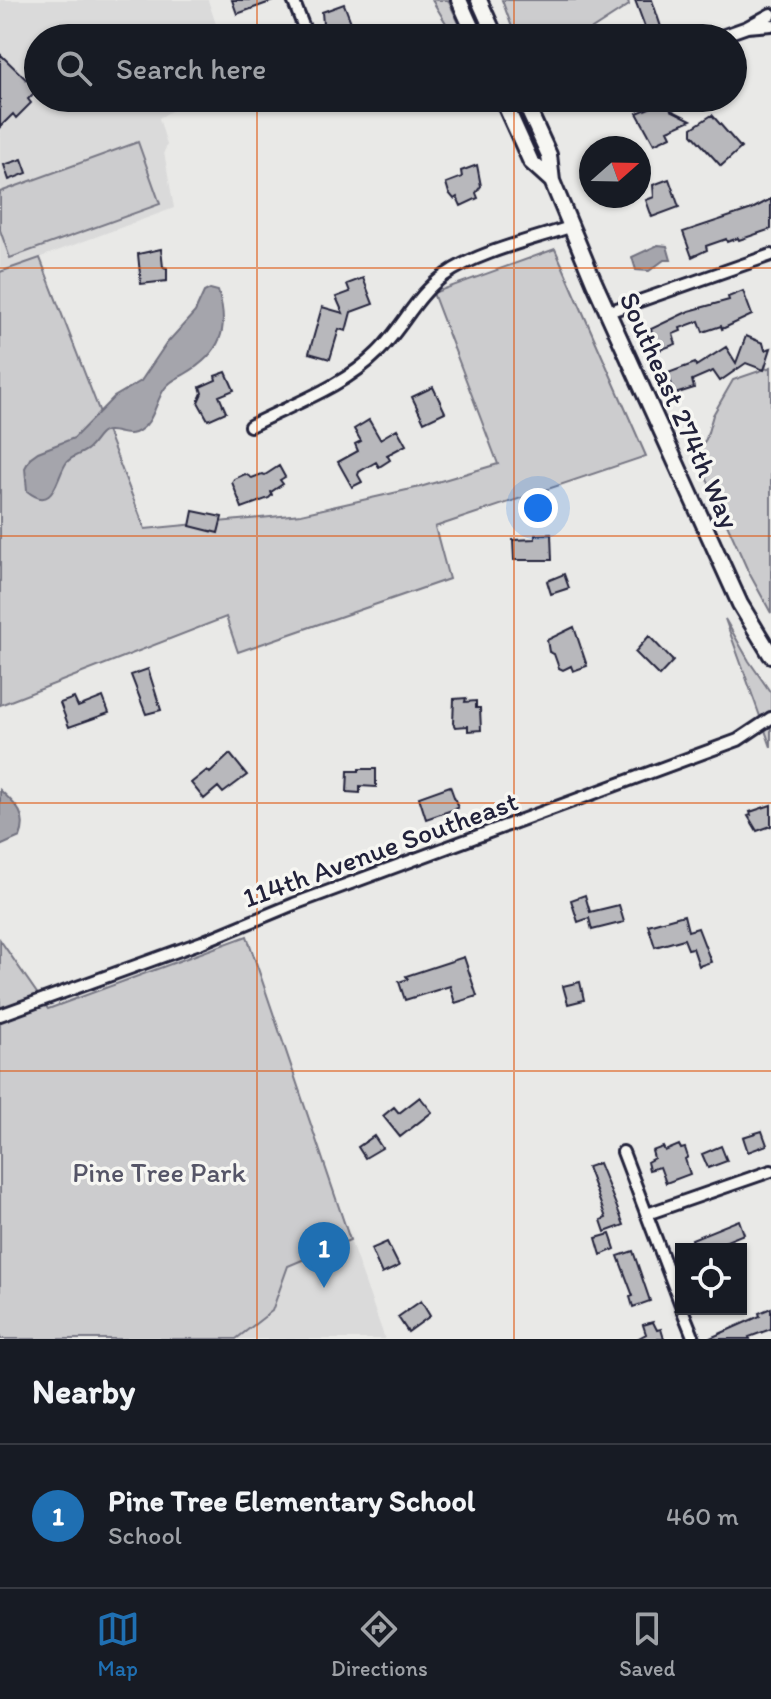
<!DOCTYPE html>
<style>
body{margin:0;font-family:Itim,sans-serif;background:#20242c;color:#f1f3f6}
.controls{position:absolute;right:24px;bottom:24px;display:grid;overflow:hidden;border-radius:0px;box-shadow:0 2px 6px #0004}
.controls button{width:72px;height:72px;display:grid;place-items:center;padding:0;border:0;border-bottom:2px solid #363941;background:#171b24;color:#f1f3f6;font:40px sans-serif}
.compass{position:absolute;left:579px;top:136px;width:72px;height:72px;border-radius:50%;background:#171b24;box-shadow:0 2px 6px #0004;rotate:70deg}
.you{position:absolute;left:538px;top:508px;width:28px;height:28px;margin:-20px;border:6px solid #fff;border-radius:50%;background:#1a73e8;box-shadow:0 0 0 12px #1a73e833}
.badge{display:grid;place-items:center;width:52px;height:52px;border-radius:50%;background:#1f6fb2;color:#fff;font-size:26px;font-weight:700}
.pin{position:absolute;translate:-50% -66px;filter:drop-shadow(0 2px 4px #0008)}
.pin::after{content:'';position:absolute;top:42px;width:28px;height:24px;background:inherit;clip-path:polygon(0 0,100% 0,50% 100%)}
.list{margin:0;padding:0;list-style:none}
h2{display:flex;justify-content:space-between;align-items:center;height:104px;margin:0;padding:0 32px;font-size:34px}
h2 small{font-size:26px;font-weight:400;color:#9ea1a6}
.list li{display:grid;grid-template-columns:52px 1fr auto;gap:24px;align-items:center;box-sizing:border-box;height:144px;padding:0 32px;border-top:2px solid #363941}
.list b{display:block;font-size:30px;white-space:nowrap}
.list p{margin:0;font-size:26px;white-space:nowrap;color:#9ea1a6}
.list em{font-size:26px;font-style:normal;color:#9ea1a6}
.icon{flex:none;width:44px;height:44px;fill:none;stroke:currentColor;stroke-width:2;stroke-linecap:round;stroke-linejoin:round}
.map{position:relative;flex:none;width:771px;height:1339px;overflow:hidden}
.search{position:absolute;background:#171b24;box-shadow:0 2px 6px #0004;left:24px;right:24px;top:24px;height:88px;display:flex;align-items:center;gap:20px;box-sizing:border-box;padding:0 28px;border-radius:44px;color:#9ea1a6;font-size:30px}
.sheet{height:248px;background:#171b24}
nav{display:flex;justify-content:space-around;align-items:center;box-sizing:border-box;height:112px;border-top:2px solid #363941;background:#171b24;font-size:22px;color:#9ea1a6}
nav a{display:grid;justify-items:center;gap:4px}
nav .on{color:#1f6fb2}
.map>svg:first-child{display:block}
.built{fill:#dadada}
.green{fill:#ccccce;stroke:#777784;stroke-width:2}
.water{fill:#a5a5ac;stroke:#71717f;stroke-width:2}
.building{fill:#b8b8bc;stroke:#22223b;stroke-width:2}
.lines{fill:none;stroke-linecap:round;stroke-linejoin:round}
.street-casing{stroke:#22223b;stroke-width:16}
.secondary-casing{stroke:#22223b;stroke-width:20}
.street{stroke:#f6f6f2;stroke-width:10}
.secondary{stroke:#f6f6f2;stroke-width:14}
.grid{fill:none;stroke:#de560e;stroke-width:2;stroke-opacity:0.55}
.labels{text-anchor:middle;dominant-baseline:central;stroke-width:7;stroke-linejoin:round;paint-order:stroke}
.street-label{font-size:28px;fill:#22223b;stroke:#f6f6f2}
.park-label{font-size:28px;fill:#555567;stroke:#f6f6f2}
</style>
<div class="map">
<svg width="771" height="1339" viewBox="0 0 771 1339">
<rect width="100%" height="100%" fill="#e9e9e7"/>
<filter id="ink" filterUnits="userSpaceOnUse"><feTurbulence type="fractalNoise" baseFrequency=".0125" numOctaves="2"/><feDisplacementMap in="SourceGraphic" scale="16" xChannelSelector="R" yChannelSelector="G"/><feConvolveMatrix kernelMatrix="1 2 1 2 8 2 1 2 1" color-interpolation-filters="sRGB"/></filter>
<g filter="url(#ink)">
<path class="built" d="M0 0H208L218 30 217 38H38V98H193L159 118 167 145 164 152 174 208 0 272Z
M350 1240 385 1339H236L272 1311 288 1266Z"/>
<path class="green" d="M432 0H448L466 38H455Z
M502 0H628L629 5 578 38H516Z
M138 142 160 204 10 258 0 230V192Z
M555 249 646 456 435 527 449 579 238 652 226 617 0 705V272L40 258 145 529 301 514 420 487 498 464 433 293Z
M771 367V613L748 571 696 454 706 439 713 415 733 380Z
M725 619 749 661 771 693V747Z
M247 936 350 1240 288 1266 272 1311 236 1339H0V940L48 1009Z"/>
<path class="water" d="M658 245 667 246 671 260H664L649 271 636 270 632 257Z
M210 289 218 291C230 329 221 353 185 374 178 378 171 380 165 388 154 403 155 424 135 433 123 438 110 425 100 435 95 440 93 445 88 449 82 454 72 456 67 462 56 476 55 514 27 491L25 468 31 457 38 452 74 438 114 397 141 381 166 344 195 312 204 292Z
M0 790C15 804 29 815 20 837L0 846Z"/>
<path class="building" d="M232 0H273V1L237 14Z
M635 0H652L662 30 648 35Z
M344 4 352 25 338 30 341 35 329 38 323 24 322 12Z
M0 54 37 90 28 99 31 103 16 118 13 114 0 127Z
M664 102H668L671 110 691 120 668 130 671 136 654 144 637 113Z
M712 115 741 148 721 166 692 134V128Z
M22 159 27 173 9 180 4 165Z
M477 165 481 186 476 193 478 198 461 206 457 197 454 199 449 193 446 183 462 177 461 171Z
M669 179 679 207 652 217 646 200 654 197 653 185Z
M771 199V229L739 240 738 238 727 242 726 239 706 246 707 250 692 257 683 232 752 209Z
M161 249 163 267 167 268V281L141 284 138 254Z
M363 278 373 304 351 312 346 331 339 329 330 359 309 353 322 307 343 313 336 297 350 292 347 284Z
M743 291 752 315 722 329 721 326 703 332 699 321 680 328 681 331 673 334 676 344 657 351 651 329 689 311 729 300 728 297Z
M746 336 763 343 765 350 771 348 764 370 746 363 720 381 713 371 692 380 694 388 675 394 668 373 695 363 696 366 726 347 736 363Z
M226 372 234 390 219 396 226 412 208 420 198 402 202 393 200 387 216 380 215 376Z
M433 387 445 412 424 422 412 397Z
M369 420 380 439 397 429 406 445 387 455 390 460 379 467 376 462 359 472 358 475 362 482 352 487 338 462 358 451 355 444 361 441 354 429Z
M279 466 285 477 280 480 283 484 271 492 272 495 269 498 242 508 232 482 234 479 245 474 252 478 262 474 265 475Z
M193 511 222 517 218 533 190 526Z
M551 534 552 560H514L513 540 535 539V535Z
M564 574 569 588 551 594 547 581Z
M574 627 587 666 573 671 571 666 563 670 559 668 554 654 549 652 547 640Z
M649 636 673 661 659 676 635 652Z
M148 669 161 710 146 714 131 675Z
M103 697 109 713 69 727 60 703 74 698 78 707Z
M466 698 465 702 476 701V708H480L481 730 468 731V726L455 727 453 723 454 699Z
M230 754 247 775 223 793 218 787 204 799 191 783 207 770 210 773Z
M359 769H376V787L360 786V793L347 792 348 771H359Z
M450 786 458 808 426 819 419 797Z
M771 805V826L757 831 748 816 751 815 750 812Z
M585 895 590 912 619 905 624 922 592 930 589 918 578 922 571 900Z
M684 915 688 931 698 928 711 962 699 966 693 948 688 949 684 939 655 947 648 925Z
M464 957 477 996 455 1003 450 986 405 1000 399 982 408 979 406 976Z
M580 982 584 1000 568 1004 563 986Z
M420 1097 432 1112 400 1137 383 1116 394 1107 399 1113Z
M762 1131 767 1145 748 1152 743 1137Z
M374 1136 382 1148 365 1158 358 1147Z
M679 1145 681 1149 685 1148 688 1157 685 1159 690 1174 666 1183 660 1167 649 1170 647 1162 654 1158 652 1151 663 1147 665 1151Z
M721 1146 727 1161 708 1168 702 1154Z
M599 1163 624 1225 605 1232 601 1220 606 1218 587 1167Z
M739 1220 744 1234 707 1249H696L692 1239Z
M610 1234 615 1249 601 1255 596 1238Z
M387 1242 399 1266 382 1274 371 1249Z
M633 1251 650 1301 633 1307 630 1297 633 1296 618 1256Z
M421 1301 430 1316 408 1332 398 1317Z
M771 1308V1329L749 1337 750 1339H708L760 1316 759 1313Z
M653 1322 657 1330 661 1329 664 1339H637L646 1334 643 1325Z"/>
<g class="lines">
<g class="street-casing">
<path id="street" d="M293 0 308 38
M771 14 747 27 771 25
M716 38 747 27
M583 99 584 98
M608 312 771 255
M250 426C293 404 343 387 377 353 402 329 416 295 445 275 475 253 534 239 570 227
M0 1015 202 942 294 904 738 740 771 718
M623 1152 681 1305
M647 1214 771 1171
M682 1309 694 1339"/>
</g>
<g class="secondary-casing">
<path id="secondary" d="M459 0 476 38
M479 0 496 38
M502 98 531 162 552 181
M523 98 549 155 552 181 594 282 740 604 771 655"/>
</g>
<use href="#street" class="street"/>
<use href="#secondary" class="secondary"/>
</g>
</g>
<path class="grid" d="M257 0V38M514 0V38M257 98V1339M514 98V1339M0 268H771M0 536H771M0 803H771M0 1071H771"/>
<g class="labels">
<g class="street-label">
<text transform="translate(680 410) rotate(66)">Southeast 274th Way</text>
<text transform="translate(380 849) rotate(-20)">114th Avenue Southeast</text>
</g>
<g class="park-label">
<text x="159" y="1172">Pine Tree Park</text>
</g>
</g>
</svg>
<div class="controls">
<button><svg class="icon" aria-label="locate" viewBox="0 0 24 24"><circle cx="12" cy="12" r="6"/><path d="M12 2v4M12 18v4M2 12h4M18 12h4"/></svg></button>
</div>
<svg class="compass" viewBox="-18 -18 36 36"><path d="M0-13l5 13h-10z" fill="#e53935"/><path d="M0 13l5-13h-10z" fill="#9ea1a6"/></svg>
<div class="you"></div>
<div class="pin badge" style="left:324px;top:1288px">1</div>
<div class="search"><svg class="icon" aria-label="search" viewBox="0 0 24 24"><circle cx="10" cy="10" r="6"/><path d="M15 15l6 6"/></svg>Search here</div>
</div>
<section class="sheet">
<h2>Nearby<small></small></h2>
<ul class="list">
<li><span class="badge">1</span><div><b>Pine Tree Elementary School</b><p>School</p></div><em>460 m</em></li>
</ul>
</section>
<nav>
<a class="on"><svg class="icon" aria-label="map" viewBox="0 0 24 24"><path d="M3 6l6-2 6 2 6-2v14l-6 2-6-2-6 2zM9 4v14M15 6v14"/></svg>Map</a>
<a><svg class="icon" aria-label="directions" viewBox="0 0 24 24"><path d="M12 3l9 9-9 9-9-9zM9 14v-3h6M13 9l2 2-2 2"/></svg>Directions</a>
<a><svg class="icon" aria-label="saved" viewBox="0 0 24 24"><path d="M7 4h10v16l-5-4-5 4z"/></svg>Saved</a>
</nav>
